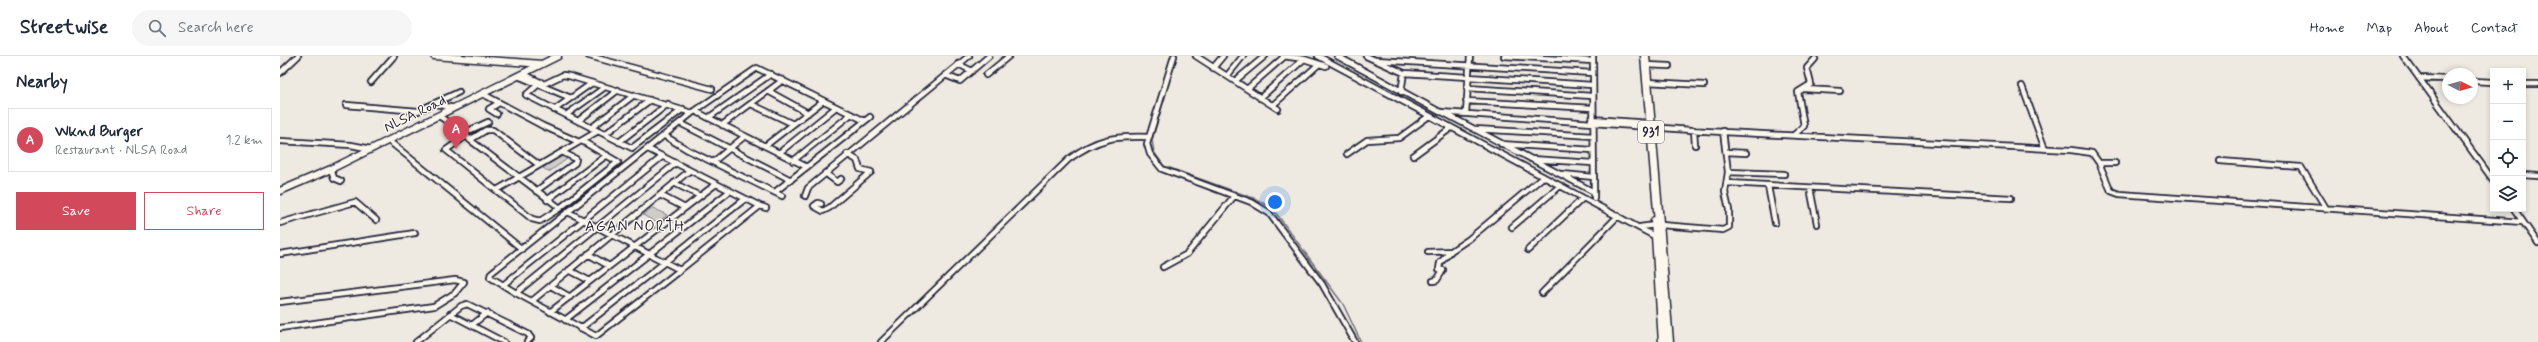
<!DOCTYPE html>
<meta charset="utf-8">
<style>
body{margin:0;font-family:Mynerve,sans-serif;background:#f6f6f7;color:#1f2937}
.controls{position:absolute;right:12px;top:12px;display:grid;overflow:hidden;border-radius:0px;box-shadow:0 2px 6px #0003}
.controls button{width:36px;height:36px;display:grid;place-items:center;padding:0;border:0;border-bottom:1px solid #e0e1e3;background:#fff;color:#1f2937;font:20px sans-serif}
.compass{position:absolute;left:2162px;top:12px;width:36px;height:36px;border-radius:50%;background:#fff;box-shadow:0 2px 6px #0003;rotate:95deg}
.you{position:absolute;left:995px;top:146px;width:14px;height:14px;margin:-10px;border:3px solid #fff;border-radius:50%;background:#1a73e8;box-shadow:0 0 0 6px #1a73e833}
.badge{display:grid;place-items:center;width:26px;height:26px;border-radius:50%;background:#d1495b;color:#fff;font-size:13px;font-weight:700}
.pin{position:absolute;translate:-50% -33px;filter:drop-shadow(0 1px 2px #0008)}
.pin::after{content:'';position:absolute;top:21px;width:14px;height:12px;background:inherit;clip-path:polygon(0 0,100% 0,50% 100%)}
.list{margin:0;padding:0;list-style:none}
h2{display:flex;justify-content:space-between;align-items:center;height:52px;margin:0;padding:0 16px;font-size:17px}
h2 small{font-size:13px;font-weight:400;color:#747a83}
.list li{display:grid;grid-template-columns:26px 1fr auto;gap:12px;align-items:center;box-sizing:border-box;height:64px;margin:0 8px 8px;padding:0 8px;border:1px solid #e0e1e3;border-radius:0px}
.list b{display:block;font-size:15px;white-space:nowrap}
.list p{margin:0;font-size:13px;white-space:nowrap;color:#747a83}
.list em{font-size:13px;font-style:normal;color:#747a83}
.actions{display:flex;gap:8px;padding:12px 16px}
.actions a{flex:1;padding:9px 0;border:1px solid #d1495b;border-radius:0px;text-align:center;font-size:14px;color:#d1495b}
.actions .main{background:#d1495b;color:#fff}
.icon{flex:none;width:22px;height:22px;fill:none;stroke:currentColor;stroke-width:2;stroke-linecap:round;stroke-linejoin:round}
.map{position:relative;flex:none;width:2258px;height:286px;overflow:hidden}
header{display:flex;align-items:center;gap:24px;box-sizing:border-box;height:56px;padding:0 20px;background:#fff;border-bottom:1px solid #e0e1e3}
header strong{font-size:19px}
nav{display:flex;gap:22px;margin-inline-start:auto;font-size:14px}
.search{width:280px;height:36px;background:#f6f6f7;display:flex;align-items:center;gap:10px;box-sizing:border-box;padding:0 14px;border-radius:22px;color:#747a83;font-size:15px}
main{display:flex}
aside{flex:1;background:#fff}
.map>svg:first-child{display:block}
.green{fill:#d0cdc9;stroke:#797882}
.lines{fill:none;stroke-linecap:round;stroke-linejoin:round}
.stream{stroke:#716f7c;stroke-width:1.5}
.street-casing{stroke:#22223b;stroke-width:8}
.secondary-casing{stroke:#22223b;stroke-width:9}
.highway-casing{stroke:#22223b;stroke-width:11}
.street{stroke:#fbf7ec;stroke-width:4.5}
.secondary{stroke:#fbf7ec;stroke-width:6}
.highway{stroke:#fbf7ec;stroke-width:8}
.labels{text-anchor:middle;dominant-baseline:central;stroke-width:3;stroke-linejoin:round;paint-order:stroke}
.shield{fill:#fbf7ec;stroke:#636270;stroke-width:1}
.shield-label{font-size:13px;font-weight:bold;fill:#22223b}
.street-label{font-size:14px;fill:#22223b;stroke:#fbf7ec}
.neighbourhood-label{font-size:15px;letter-spacing:1px;fill:#22223b;stroke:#fbf7ec}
</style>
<header>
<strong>Streetwise</strong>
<div class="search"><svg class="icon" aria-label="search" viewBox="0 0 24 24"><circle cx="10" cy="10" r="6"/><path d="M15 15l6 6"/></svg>Search here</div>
<nav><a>Home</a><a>Map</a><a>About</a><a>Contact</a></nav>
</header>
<main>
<aside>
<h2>Nearby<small></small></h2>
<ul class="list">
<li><span class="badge">A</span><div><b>Wknd Burger</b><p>Restaurant · NLSA Road</p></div><em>1.2 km</em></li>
</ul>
<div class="actions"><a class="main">Save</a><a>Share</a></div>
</aside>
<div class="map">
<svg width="2258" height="286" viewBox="0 0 2258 286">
<rect width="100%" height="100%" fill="#eeeae2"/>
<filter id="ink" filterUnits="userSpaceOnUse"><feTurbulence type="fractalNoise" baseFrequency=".025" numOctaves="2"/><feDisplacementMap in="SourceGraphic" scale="8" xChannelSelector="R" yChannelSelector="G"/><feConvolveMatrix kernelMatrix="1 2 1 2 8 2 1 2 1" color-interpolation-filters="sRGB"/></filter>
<g filter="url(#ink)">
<path class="green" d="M281 100 287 103 269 116 263 112Z
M373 152 387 159 377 167 363 159Z"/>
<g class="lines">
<path class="stream" d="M897 0 872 84 874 96 884 110 976 143 993 153 1063 248 1081 286"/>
<g class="street-casing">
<path id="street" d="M309 0 432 33
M894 0 867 88 870 98 882 113 971 146 989 157 1042 228 1075 286
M916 0 998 53
M1003 0 1024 3 1046 10
M1038 0 1376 181
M1057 0 1160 56 1425 75 1791 94 1812 97 1819 107H1835
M1086 0 1124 17 1312 29
M1224 0 1313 5
M1313 0 1314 142
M2123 0 2213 124
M1096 4 1312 17
M678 8 692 15
M1366 9 1389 10
M933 12 943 0
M0 17 18 0
M665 19 680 25 709 0
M706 19 729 0
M238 20 291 42
M947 20 963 0
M2139 22 2168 23
M955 25 985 0
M2192 25 2213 26
M91 26 114 0
M261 26 246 39 352 92 403 53
M1367 26 1424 29
M2243 28H2258
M1742 30 1765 93
M1187 32 1312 40
M967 33 1005 0
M1524 33 1560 35
M488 35 528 57
M1121 36 1124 17
M203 38 263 70 299 86
M980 42 1024 3
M1186 45 1313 52
M156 48 174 52
M471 48 513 68
M66 49 138 55 179 36
M993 49 1039 8
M274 54 312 27
M415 55 527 111
M1162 56 1314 136
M412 57 477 12 585 65
M1186 57 1190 0
M217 58 209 53 219 47
M286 59 325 31
M159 60 184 77 190 84 280 152 260 165 252 163 166 94 186 80
M428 62 491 18
M1311 63 1370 67
M298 65 338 34
M400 67 511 124
M442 69 503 24
M311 72 354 39
M1195 73 1313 80
M1414 74 1415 89
M184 77 208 66
M325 78 370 44
M1514 79 1524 70 1518 36 1531 28 1527 12 1535 3
M385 80 408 94 502 140
M190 84 206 74H213L259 109
M0 85 71 89 91 93
M109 85 242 193
M339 86 388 48
M1221 88 1313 94
M485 90 543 45
M1446 96 1466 97
M499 97 555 52
M567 98 577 104 580 113 591 116
M1067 98 1087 84 1119 82 1149 60
M383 100 223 229 236 237 396 107
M1133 100 1171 72
M1251 103 1313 107
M513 105 570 59
M1940 105 2021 111 2046 152
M433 106 465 80
M1819 107 1831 135 1839 138 2243 166
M51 113 54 122 61 125
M1448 116 1504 118
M545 117 557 126 561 123
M1282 118 1314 121
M2243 119 2258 120
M394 127 420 140
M1448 127 1731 142
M1488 130 1495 167
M1530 132 1537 168
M217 134 318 75
M256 135 295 107 296 103 282 96
M495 136 590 61
M380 139 405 152
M525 140 528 132 689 0
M267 144 327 99
M541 148 538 147 534 150 543 155 549 152 591 116
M480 150 486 152
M280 152 338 106 302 85
M2234 153 2258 187
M288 156 400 214 480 150 368 93
M0 167 75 146 96 164
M1381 169 1443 174 1449 171V154L1445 136 1448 116 1443 75
M1232 171 1280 130
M1360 171 1375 169
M1248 194 1303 142
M1148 196 1171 195
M0 198 135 177
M308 198 329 210
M883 211 907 198 955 139
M289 214 310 225
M1153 225 1157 224 1163 214 1159 213 1160 207 1171 195 1189 183 1263 121
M223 229 210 221 211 217 412 57 289 20 283 19 264 28 244 18
M271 230 290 241
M236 237 316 280 400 214
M1262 237 1338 160
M252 245 409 115
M0 246 175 224 184 226 175 237 154 250 0 272
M270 256 436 128
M170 258 224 286
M285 264 450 135
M192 269 207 257
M300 273 465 143
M136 286 181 250 187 248 248 278 251 282 247 286
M601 286 789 103C817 82 835 80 869 81"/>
</g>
<g class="secondary-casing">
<path id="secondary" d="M154 0 262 8
M0 135 51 113 278 0"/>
</g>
<g class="highway-casing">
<path id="highway" d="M1365 0 1389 286
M1375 165 1383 286"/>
</g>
<use href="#street" class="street"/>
<use href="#secondary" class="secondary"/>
<use href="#highway" class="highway"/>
</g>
</g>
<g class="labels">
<rect class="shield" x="1358" y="65" width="26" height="22" rx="3"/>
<g class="shield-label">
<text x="1371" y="76">931</text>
</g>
<g class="street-label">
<text transform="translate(135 58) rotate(-26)">NLSA Road</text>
</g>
<g class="neighbourhood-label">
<text x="355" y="171">AGAN NORTH</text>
</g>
</g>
</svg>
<div class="controls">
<button>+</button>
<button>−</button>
<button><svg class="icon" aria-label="locate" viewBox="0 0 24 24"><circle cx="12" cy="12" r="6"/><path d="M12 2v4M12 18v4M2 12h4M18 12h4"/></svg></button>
<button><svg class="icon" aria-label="layers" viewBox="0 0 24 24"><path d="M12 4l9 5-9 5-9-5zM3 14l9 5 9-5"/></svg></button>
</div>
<svg class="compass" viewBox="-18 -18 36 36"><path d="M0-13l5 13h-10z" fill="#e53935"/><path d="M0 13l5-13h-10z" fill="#747a83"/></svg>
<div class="you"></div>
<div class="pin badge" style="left:176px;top:93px">A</div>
</div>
</main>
